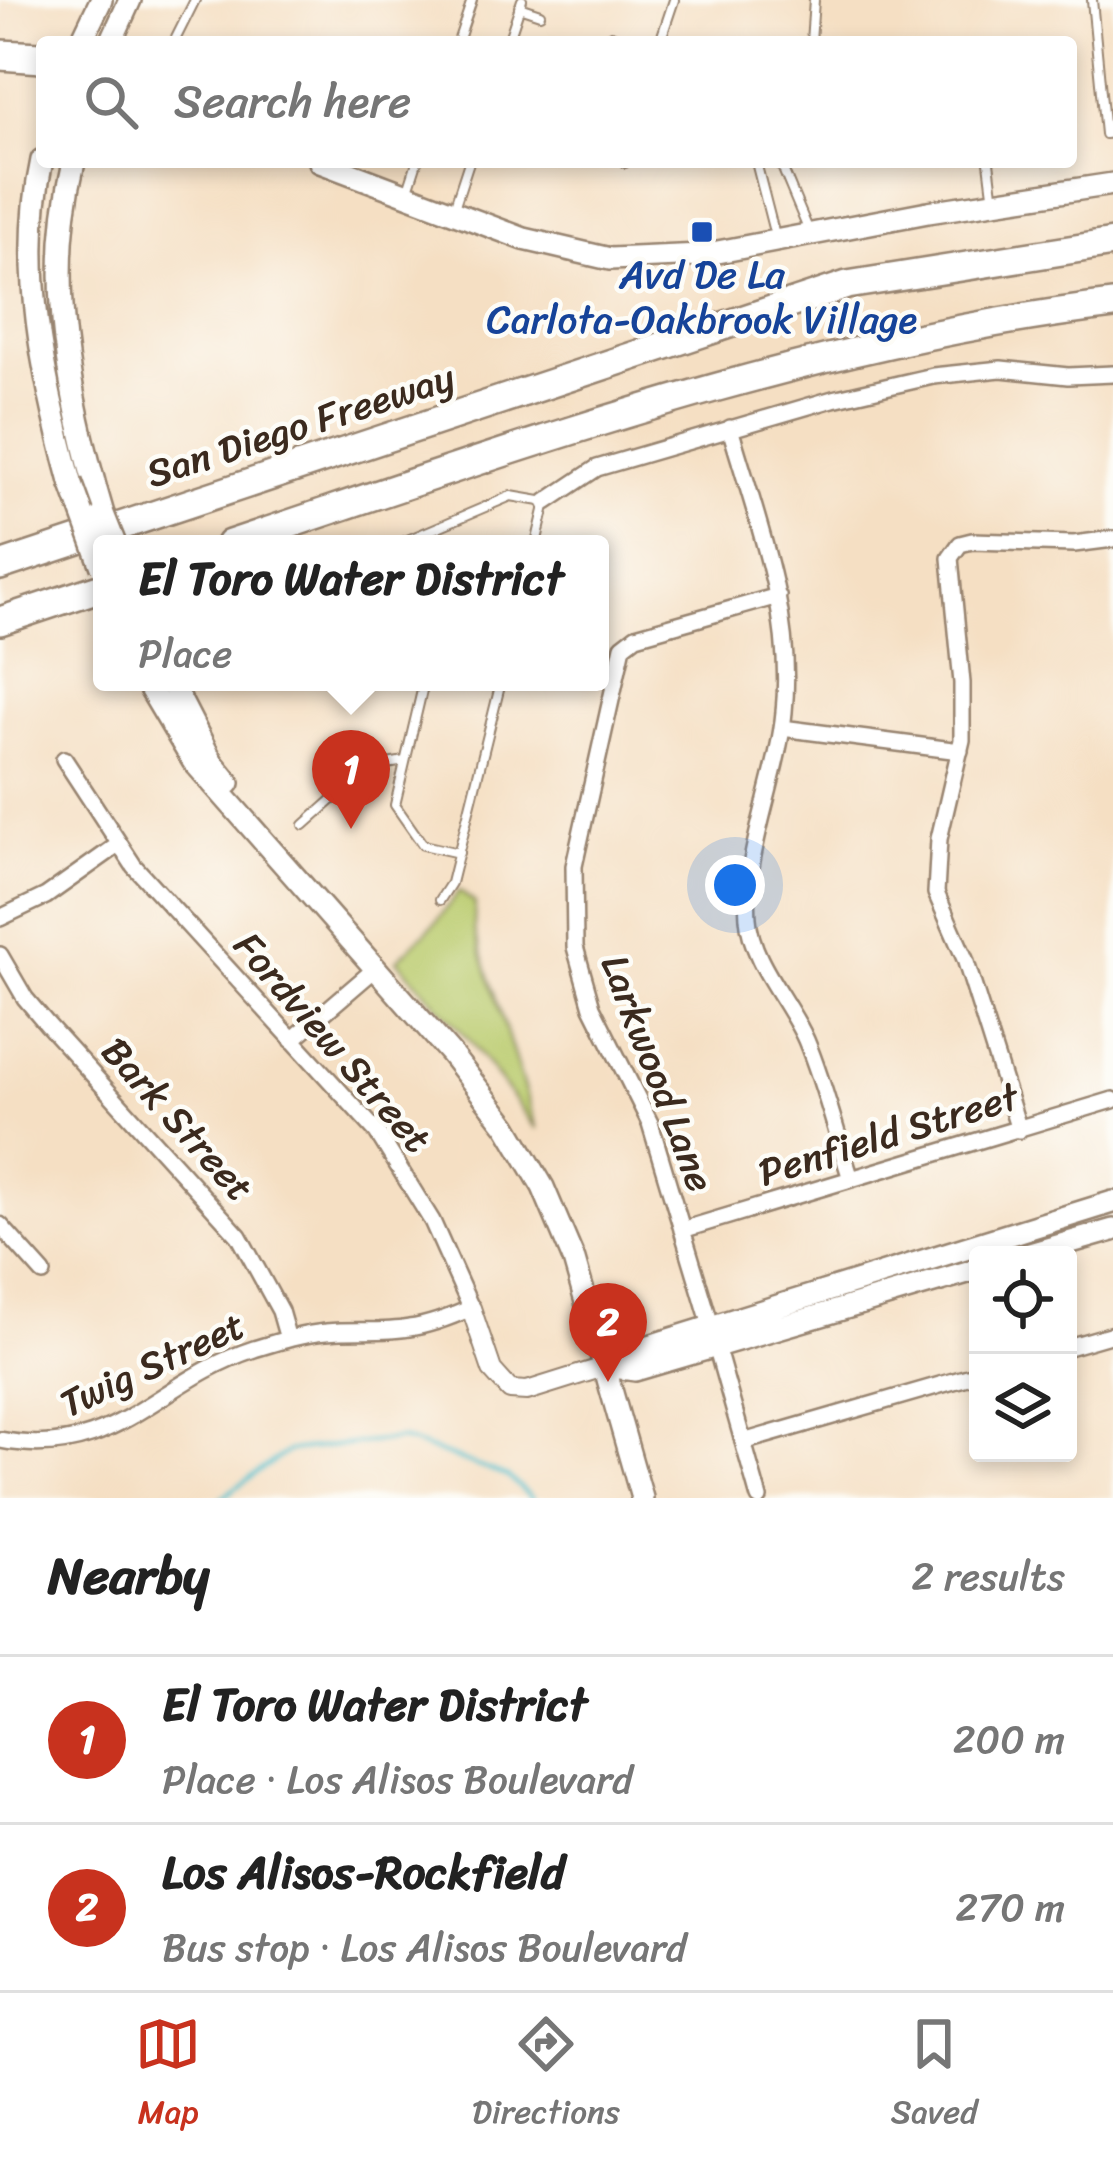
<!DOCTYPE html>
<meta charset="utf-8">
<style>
body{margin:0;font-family:Sriracha,sans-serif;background:#f6f6f6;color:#222}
.controls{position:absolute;right:36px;bottom:36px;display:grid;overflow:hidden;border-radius:12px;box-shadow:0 6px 18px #0003}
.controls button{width:108px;height:108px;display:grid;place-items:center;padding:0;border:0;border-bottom:3px solid #e0e0e0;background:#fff;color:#222;font:60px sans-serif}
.you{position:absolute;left:735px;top:885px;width:42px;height:42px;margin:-30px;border:9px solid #fff;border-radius:50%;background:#1a73e8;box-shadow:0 0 0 18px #1a73e833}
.badge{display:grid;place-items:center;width:78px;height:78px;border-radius:50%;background:#c8321e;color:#fff;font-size:39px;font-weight:700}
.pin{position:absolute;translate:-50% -99px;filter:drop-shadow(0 3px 6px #0008)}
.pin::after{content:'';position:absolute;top:63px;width:42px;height:36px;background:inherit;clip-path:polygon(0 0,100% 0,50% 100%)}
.popup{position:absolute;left:93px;top:535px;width:516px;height:156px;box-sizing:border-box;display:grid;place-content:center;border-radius:12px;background:#fff;filter:drop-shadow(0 3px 9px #0005);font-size:39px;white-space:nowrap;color:#767676}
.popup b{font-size:45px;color:#222}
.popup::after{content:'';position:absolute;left:50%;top:100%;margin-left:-24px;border:24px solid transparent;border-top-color:#fff}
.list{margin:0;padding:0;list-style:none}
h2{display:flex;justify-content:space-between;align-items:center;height:156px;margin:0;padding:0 48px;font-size:51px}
h2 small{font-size:39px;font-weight:400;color:#767676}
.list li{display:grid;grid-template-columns:78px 1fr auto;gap:36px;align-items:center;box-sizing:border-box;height:168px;padding:0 48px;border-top:3px solid #e0e0e0}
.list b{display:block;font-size:45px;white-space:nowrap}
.list p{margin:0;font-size:39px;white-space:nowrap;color:#767676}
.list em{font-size:39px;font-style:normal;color:#767676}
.icon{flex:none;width:66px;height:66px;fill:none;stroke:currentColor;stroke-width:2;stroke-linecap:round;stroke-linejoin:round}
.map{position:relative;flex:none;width:1113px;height:1498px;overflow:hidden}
.search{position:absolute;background:#fff;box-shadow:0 6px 18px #0003;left:36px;right:36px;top:36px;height:132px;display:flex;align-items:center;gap:30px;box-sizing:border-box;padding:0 42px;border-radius:12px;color:#767676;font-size:45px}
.sheet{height:492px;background:#fff}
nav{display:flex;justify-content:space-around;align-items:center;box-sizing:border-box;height:168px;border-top:3px solid #e0e0e0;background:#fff;font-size:33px;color:#767676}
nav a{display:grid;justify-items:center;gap:6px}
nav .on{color:#c8321e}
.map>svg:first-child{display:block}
.green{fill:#bbcc6f;stroke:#7b7b46;stroke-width:3}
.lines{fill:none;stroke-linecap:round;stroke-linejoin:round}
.stream{stroke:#50bdc9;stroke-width:4.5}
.service-casing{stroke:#988470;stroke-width:12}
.minor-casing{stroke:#988470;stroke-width:20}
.tertiary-casing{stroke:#988470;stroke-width:22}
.secondary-casing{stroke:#988470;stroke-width:26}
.motorway-casing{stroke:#988470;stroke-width:32}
.service{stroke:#fff;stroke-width:8}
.minor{stroke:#fff;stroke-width:15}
.tertiary{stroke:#fff;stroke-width:18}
.secondary{stroke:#fff;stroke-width:21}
.motorway{stroke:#fff;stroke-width:27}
.secondary-bridge-casing{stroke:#988470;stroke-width:26;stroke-linecap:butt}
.secondary-bridge{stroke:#fff;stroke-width:21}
.transit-dot{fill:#1a4fb4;stroke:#fdfcf7;stroke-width:4.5}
.labels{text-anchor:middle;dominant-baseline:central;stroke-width:9;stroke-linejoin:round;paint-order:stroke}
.transit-label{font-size:39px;fill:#164399;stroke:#fdfcf7}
.street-label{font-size:39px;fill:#3b2a1e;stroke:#fdfcf7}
</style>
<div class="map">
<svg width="1113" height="1498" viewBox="0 0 1113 1498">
<rect width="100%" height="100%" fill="#fdfcf7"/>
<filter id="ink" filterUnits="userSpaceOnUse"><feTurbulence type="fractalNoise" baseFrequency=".00833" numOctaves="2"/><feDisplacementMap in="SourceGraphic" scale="24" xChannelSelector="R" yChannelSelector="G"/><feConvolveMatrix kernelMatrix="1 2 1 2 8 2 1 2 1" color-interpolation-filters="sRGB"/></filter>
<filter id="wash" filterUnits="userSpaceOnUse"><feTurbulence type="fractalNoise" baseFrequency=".004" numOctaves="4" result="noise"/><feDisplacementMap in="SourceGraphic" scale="48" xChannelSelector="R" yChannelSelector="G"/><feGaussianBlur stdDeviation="2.7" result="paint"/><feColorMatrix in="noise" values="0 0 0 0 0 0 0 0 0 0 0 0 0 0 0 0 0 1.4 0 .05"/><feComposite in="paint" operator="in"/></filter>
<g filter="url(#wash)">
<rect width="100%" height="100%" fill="#f5dfc3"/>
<path class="green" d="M459 891 475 903 474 929 537 1130 470 1041 397 960 437 921Z"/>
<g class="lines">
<path class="stream" d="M221 1498 288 1451 401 1439 508 1477 532 1498"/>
</g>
</g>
<g filter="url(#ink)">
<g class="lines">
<g class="service-casing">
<path id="service" d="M1092 0 1105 134 1113 133
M519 7 540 14
M611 35 627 42
M174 42 195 0
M458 42 472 0
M508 42 522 0
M660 42 674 0
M811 42 814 0
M756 162 775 236
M780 162 808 229
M989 162 994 202
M625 163 626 162
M407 193 417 162
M453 211 469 162
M398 544 511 496 546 502 536 544
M424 682 395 805 423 845 459 853
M304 825 369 767 405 761
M440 900 451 883 501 682"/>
</g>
<g class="minor-casing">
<path id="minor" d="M0 48 42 50
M0 62 42 65
M730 428C757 521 794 614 784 712 778 777 743 856 748 918 751 962 789 1001 806 1040 825 1085 836 1133 851 1179
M546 502 597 468 833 399 933 376 1001 369 1068 376 1113 374
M782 728 960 751
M0 918 46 896 118 845
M0 955 25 998 47 1024 239 1236 280 1311 288 1339
M292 1040 375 969
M1019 1130 965 959 936 893 939 839 962 740V683L950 558 960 544 972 541 1074 544 1113 539
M0 1225 43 1273
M682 1230 1113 1100
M712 1329 650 1123 592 1007 575 947 574 866 623 646 636 636 778 596
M716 1346 759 1498
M1068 1347 1113 1334
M0 1440C115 1462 156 1381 254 1349 277 1342 302 1334 326 1332 354 1329 382 1333 409 1328 431 1325 451 1317 471 1308L432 1221 377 1132 134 866 64 759
M743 1442 978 1374"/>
</g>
<g class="tertiary-casing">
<path id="tertiary" d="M471 1308 492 1370 510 1390 527 1391 607 1366"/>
</g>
<g class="secondary-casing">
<path id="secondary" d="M81 42 101 0
M111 42 130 0
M42 160C19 266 43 379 71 482
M74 162C45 281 69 399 103 514
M320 162 524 239 610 259 702 255 928 212 1113 184
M146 682 193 761 450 1053 507 1126 543 1187 574 1260 642 1498
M171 682 212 762 229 783
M1026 1255 1113 1230
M607 1366 630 1352 1113 1202
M607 1366 635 1370 978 1269"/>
</g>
<g class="motorway-casing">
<path id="motorway" d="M230 544C521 447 806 342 1113 305
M0 566 847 285 1113 243
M0 621 102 587"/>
</g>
<use href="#service" class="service"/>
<use href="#minor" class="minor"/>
<use href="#tertiary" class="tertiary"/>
<use href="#secondary" class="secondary"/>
<use href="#motorway" class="motorway"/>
<g class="secondary-bridge-casing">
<path id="secondary-bridge" d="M71 482 102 567
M103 514 115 544"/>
</g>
<use href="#secondary-bridge" class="secondary-bridge"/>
</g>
</g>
<rect class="transit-dot" x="690" y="220" width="24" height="24" rx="6"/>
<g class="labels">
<g class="transit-label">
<text x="702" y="274">Avd De La<tspan x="702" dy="45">Carlota-Oakbrook Village</tspan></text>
</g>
<g class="street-label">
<text transform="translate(300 425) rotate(-18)">San Diego Freeway</text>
<text transform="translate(333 1042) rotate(49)">Fordview Street</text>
<text transform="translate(658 1073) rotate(69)">Larkwood Lane</text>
<text transform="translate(178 1119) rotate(48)">Bark Street</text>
<text transform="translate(888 1134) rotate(-17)">Penfield Street</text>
<text transform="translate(152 1364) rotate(-25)">Twig Street</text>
</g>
</g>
</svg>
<div class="controls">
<button><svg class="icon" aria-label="locate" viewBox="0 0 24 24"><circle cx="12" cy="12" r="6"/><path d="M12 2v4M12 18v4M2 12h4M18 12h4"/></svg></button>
<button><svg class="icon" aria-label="layers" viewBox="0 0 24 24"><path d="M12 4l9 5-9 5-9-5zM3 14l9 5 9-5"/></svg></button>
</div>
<div class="you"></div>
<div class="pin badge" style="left:351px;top:829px">1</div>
<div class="popup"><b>El Toro Water District</b>Place</div>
<div class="pin badge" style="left:608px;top:1382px">2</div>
<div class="search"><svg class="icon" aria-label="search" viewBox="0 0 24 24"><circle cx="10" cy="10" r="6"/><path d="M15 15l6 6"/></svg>Search here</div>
</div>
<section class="sheet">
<h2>Nearby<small>2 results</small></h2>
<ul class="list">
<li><span class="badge">1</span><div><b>El Toro Water District</b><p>Place · Los Alisos Boulevard</p></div><em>200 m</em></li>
<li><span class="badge">2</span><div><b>Los Alisos-Rockfield</b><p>Bus stop · Los Alisos Boulevard</p></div><em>270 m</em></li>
</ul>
</section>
<nav>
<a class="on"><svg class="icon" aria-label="map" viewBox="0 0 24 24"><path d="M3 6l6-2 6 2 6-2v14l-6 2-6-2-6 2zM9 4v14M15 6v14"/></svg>Map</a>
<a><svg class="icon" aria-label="directions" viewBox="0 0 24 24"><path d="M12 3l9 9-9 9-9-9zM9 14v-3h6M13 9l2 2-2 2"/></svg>Directions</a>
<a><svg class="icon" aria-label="saved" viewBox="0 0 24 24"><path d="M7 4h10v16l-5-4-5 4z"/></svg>Saved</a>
</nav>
